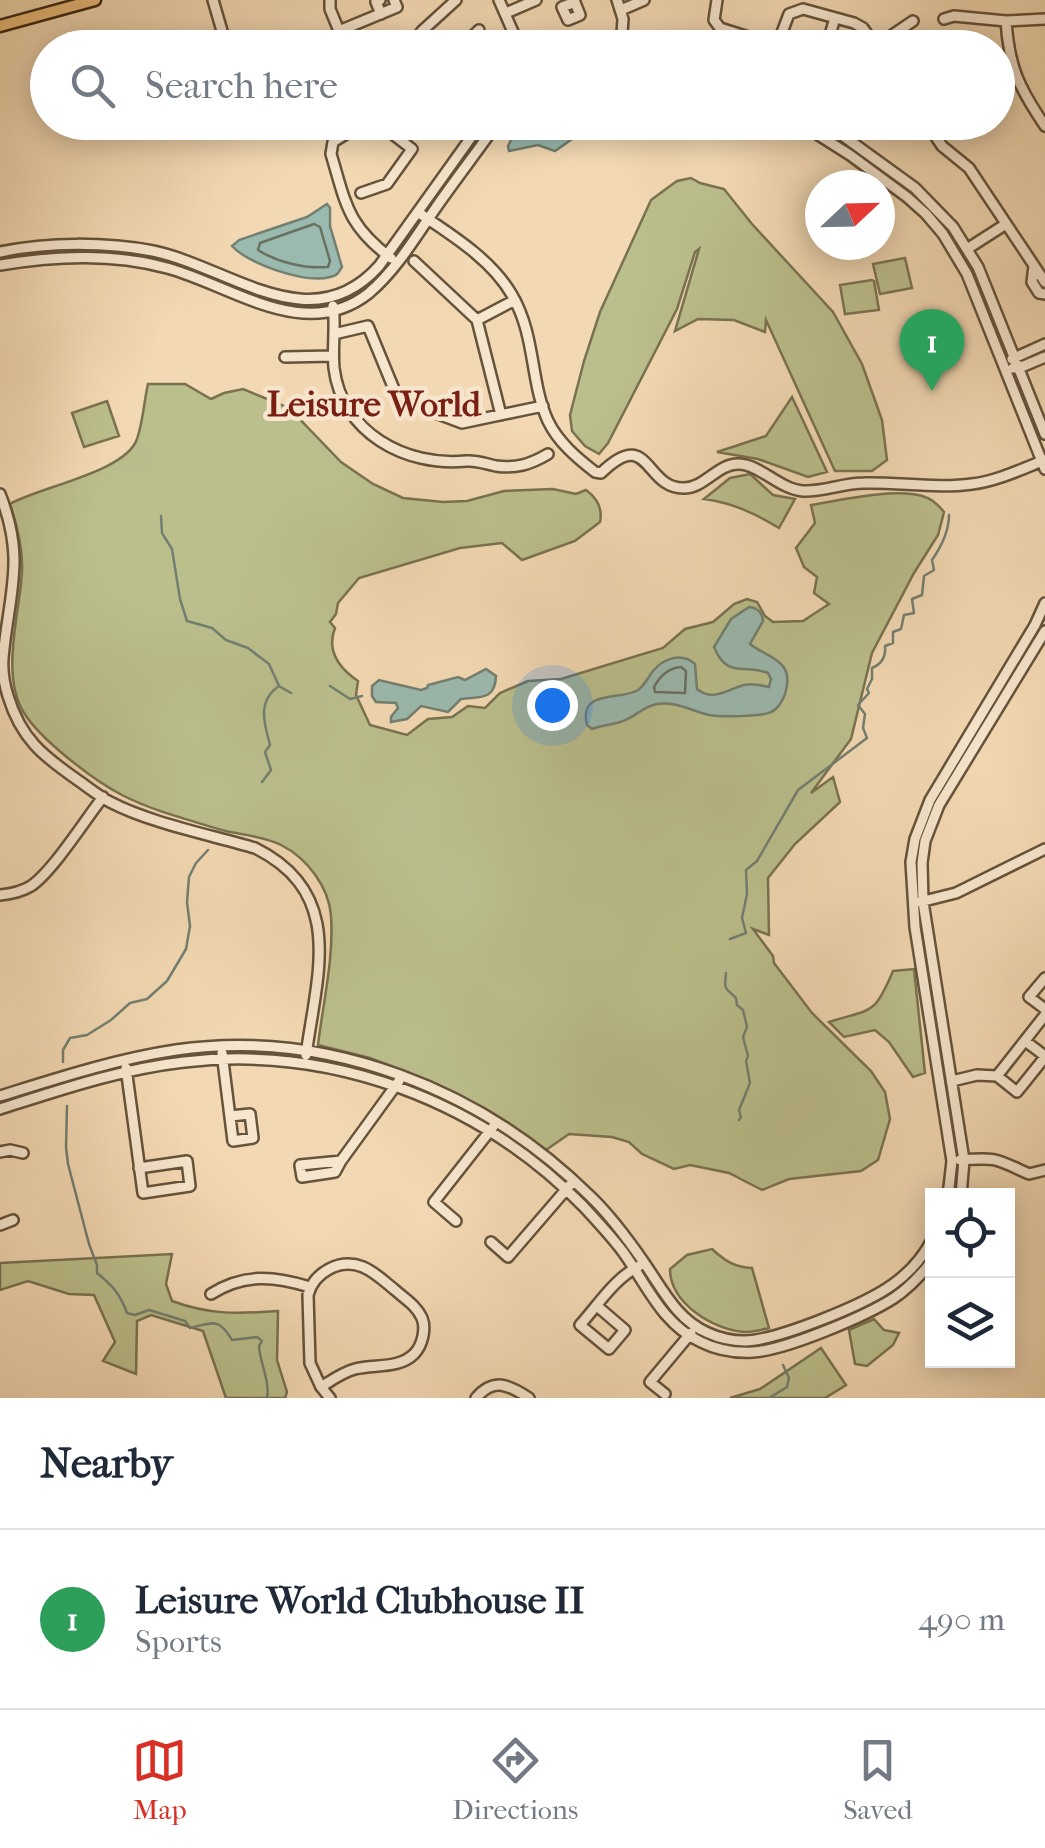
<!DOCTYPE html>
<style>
body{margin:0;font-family:"IM FELL French Canon",serif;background:#f2f2f3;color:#1f2937}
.controls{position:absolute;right:30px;bottom:30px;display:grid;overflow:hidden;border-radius:0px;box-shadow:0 5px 25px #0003}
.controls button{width:90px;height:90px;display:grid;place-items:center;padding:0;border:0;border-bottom:2px solid #e0e1e3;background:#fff;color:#1f2937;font:50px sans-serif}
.compass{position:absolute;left:805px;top:170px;width:90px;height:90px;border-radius:50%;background:#fff;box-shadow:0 5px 25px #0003;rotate:68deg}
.you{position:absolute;left:552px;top:705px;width:35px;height:35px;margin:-25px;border:8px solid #fff;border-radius:50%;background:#1a73e8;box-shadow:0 0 0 15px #1a73e833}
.badge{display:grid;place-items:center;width:65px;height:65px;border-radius:50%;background:#d93025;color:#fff;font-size:32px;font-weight:700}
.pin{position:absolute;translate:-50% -82px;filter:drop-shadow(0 2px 5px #0008)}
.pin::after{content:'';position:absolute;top:52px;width:35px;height:30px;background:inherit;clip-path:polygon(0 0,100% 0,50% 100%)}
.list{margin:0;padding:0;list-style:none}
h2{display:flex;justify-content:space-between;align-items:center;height:130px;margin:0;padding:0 40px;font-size:42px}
h2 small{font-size:32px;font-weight:400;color:#747a83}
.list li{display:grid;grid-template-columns:65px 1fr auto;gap:30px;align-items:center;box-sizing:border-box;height:180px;padding:0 40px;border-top:2px solid #e0e1e3}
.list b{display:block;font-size:38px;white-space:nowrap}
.list p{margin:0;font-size:32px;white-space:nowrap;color:#747a83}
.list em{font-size:32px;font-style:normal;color:#747a83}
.icon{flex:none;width:55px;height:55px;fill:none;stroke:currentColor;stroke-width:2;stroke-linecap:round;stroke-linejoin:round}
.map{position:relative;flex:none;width:1045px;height:1398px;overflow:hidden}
.search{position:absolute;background:#fff;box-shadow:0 5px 25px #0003;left:30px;right:30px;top:30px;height:110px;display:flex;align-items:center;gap:25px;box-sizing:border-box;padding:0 35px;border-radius:55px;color:#747a83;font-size:38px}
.sheet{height:310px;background:#fff}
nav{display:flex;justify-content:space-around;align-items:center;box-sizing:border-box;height:140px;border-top:2px solid #e0e1e3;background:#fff;font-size:28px;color:#747a83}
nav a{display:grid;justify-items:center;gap:5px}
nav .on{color:#d93025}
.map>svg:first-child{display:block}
.green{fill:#bbbf8c;stroke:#797250;stroke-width:2.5}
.water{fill:#9bbaaf;stroke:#737f71;stroke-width:2.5}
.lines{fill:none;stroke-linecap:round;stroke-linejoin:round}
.shore{stroke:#697061;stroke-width:2.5}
.stream{stroke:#737f71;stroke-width:2.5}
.minor-casing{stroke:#66533b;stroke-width:14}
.major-casing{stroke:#372613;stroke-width:15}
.minor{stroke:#f7e6ce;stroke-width:9}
.major{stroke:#eabc7a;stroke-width:10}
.labels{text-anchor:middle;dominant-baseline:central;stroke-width:9;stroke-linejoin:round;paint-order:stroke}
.quarter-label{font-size:35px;font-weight:bold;fill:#7a1f14;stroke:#f7e6ce}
</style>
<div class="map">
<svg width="1045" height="1398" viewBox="0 0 1045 1398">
<rect width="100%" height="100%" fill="#f3d9b3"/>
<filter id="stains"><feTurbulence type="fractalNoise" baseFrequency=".002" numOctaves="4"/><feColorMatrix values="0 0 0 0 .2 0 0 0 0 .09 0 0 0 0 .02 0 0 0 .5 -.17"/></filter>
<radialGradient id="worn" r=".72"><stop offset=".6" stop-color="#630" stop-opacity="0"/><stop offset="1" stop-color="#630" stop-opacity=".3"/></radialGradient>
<path class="green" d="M691 178 700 183 724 189 752 224 833 312 862 364 882 420 887 460 872 471H835L766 320 765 332 734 320 698 319 675 331 699 249 695 252 677 309 608 443 599 454 585 446 572 431 570 415 584 361 600 312 651 200 677 181Z
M905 258 912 288 880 294 873 264Z
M872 280 874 281 879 310 845 314 840 285Z
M148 384H185L211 399 224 393 243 389 289 408 341 462 373 484 403 498 443 502 467 501 504 491 553 489 576 494 586 490C597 498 603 508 600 522L575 541 522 560 502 543 460 548 359 578 338 603 336 614 330 622 335 628C326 651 339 668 358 681L356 695 370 725 407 735 428 719 452 717 468 706 485 708 500 693 528 681 561 679 663 648 685 629 713 622 734 604 747 599 757 602 765 616 773 622 803 621 829 604 814 593 817 577 804 567 796 548 815 523 811 505C840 500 898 487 925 497 933 499 939 506 944 512L938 535 914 573 872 653 851 739 811 793 833 777 840 802 795 844 768 878 769 935 753 929 773 956 774 963 812 1013 871 1071 885 1092 890 1119 878 1160 861 1171 789 1179 762 1190 729 1173 690 1165 674 1169 642 1154 629 1142 612 1137 569 1134 546 1150 491 1112 420 1078 370 1058 318 1045C323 1003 334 958 331 916 329 887 307 858 281 845 264 836 241 835 222 830 189 820 153 811 122 795 93 780 41 740 24 713 0 674 20 613 22 571 23 549 17 525 10 504 39 487 126 472 137 439 143 422 144 401 148 384Z
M792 397 827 472 808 477 758 459 717 452 766 436Z
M107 401 119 436 84 447 72 413Z
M750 474 773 495 795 499 779 528C754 513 733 503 704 499L730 478Z
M914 969 925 1073 913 1077 889 1042 875 1030 844 1037 829 1022C873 1008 874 1016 893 971Z
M712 1249C725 1261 734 1267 752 1268L769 1328C761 1330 753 1332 745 1332 713 1330 670 1303 670 1269L687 1255Z
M172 1254 166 1284 172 1301C210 1315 238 1314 278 1311L277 1360 287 1392 285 1398H226L203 1331 151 1315 137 1321 136 1374 103 1361 115 1342 94 1295 69 1294 28 1281 0 1290V1263Z
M874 1319 884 1330 899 1333 893 1345 867 1366 855 1364 849 1330Z
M821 1348 846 1385 825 1398H730L760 1389Z"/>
<path class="water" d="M529 123V122L595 123 555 151 538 145 509 151 508 146 512 138 529 133Z
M327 204 330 208V226L342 267C338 273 338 275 330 277 306 284 248 264 232 246L239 240 307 217Z
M749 607C758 608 762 612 763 621L750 644C767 658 796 659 785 694 782 702 778 709 771 712 761 717 721 717 709 715 691 711 677 701 657 704 644 706 635 717 623 721 613 725 602 725 592 729L587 725C578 689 620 701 638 690 645 685 648 677 653 671 664 658 682 652 695 664L697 689C713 702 726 690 744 685 752 683 761 685 769 687L771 679 768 673C744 664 727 679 714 647L731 619Z
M486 669 496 676C495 702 478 696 461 699L448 712 421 706 407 719 391 722V717L398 708 396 703 376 702 372 696V686L379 680 421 690 427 688 428 685 458 677 465 680Z"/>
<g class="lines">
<path class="shore" d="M314 224 320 227 330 261 328 267C304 269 277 262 258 250L260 243Z
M681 667 686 671 685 693 655 692 654 687C660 676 668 668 681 667Z"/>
<path class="stream" d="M161 516 162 533 172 549 180 599 187 621 212 628 226 640 248 648 269 664 279 686C257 701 264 723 270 745L265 752 271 770 262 782
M279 686 291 693
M330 686 350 699 362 696
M730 939 746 933 742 918 747 894 746 870 757 861 798 790 867 738 863 728 865 714 858 705 869 693 867 689 872 679V668C882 664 886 657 885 646L893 643V632L901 629 904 615 914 613 912 599 922 595 924 576 934 570 932 560C941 547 949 531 949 515
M726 973C724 991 725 987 736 998L737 1005 743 1010 747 1027 743 1037 748 1056 746 1061 750 1083 739 1110 741 1117 739 1120
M63 1062V1050L70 1038 87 1035 111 1020 130 1003 147 999 167 981 186 949 190 926 187 902 189 877 196 863 208 850
M67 1106 66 1147 68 1164 89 1244 97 1265V1273C113 1286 120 1294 127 1313L135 1315 149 1310 185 1321 190 1328C214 1322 219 1318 232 1340L257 1337 262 1341 259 1346C260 1364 270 1380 267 1398
M769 1398 787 1387 789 1378 783 1365"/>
<g class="minor-casing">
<path id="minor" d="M213 0 227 48
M330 0V9L346 48
M380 0 376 2 381 14
M499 0 520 48
M574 0 580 15 568 20 562 7 575 2
M617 0 623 19 621 48
M717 0 714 20 720 28 777 46
M621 10 644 0
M506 13 536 0
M944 19 954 16 1006 21 1045 19
M1006 21C1009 67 1019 88 1045 126
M339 31 397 7 394 0
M876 46 913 21
M409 48 422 31 456 0
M461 48 479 30
M776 48 789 14 803 9 854 23 863 28 877 48
M826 48 835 18
M239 122 249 127 257 122
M354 122 346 134 333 142 331 154C346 204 347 225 391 258
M798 122 850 155 907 197 926 214 943 234 967 274 1045 469
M824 122 915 188 953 227 978 267 1045 434
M926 122 942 146 969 168 1045 282
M361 193 387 184 412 149 377 122
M419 213C452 235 492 260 512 295 536 336 530 382 548 421 558 442 577 458 595 472L601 473C650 425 644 489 684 488 705 488 718 463 739 464 761 465 779 489 803 491 823 492 843 483 864 483 899 482 937 489 972 484 997 481 1022 469 1045 460
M967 249 1006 224
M0 252C47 242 106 242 153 251 230 267 311 342 379 266L482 122
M414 261 477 320 501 415
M0 265C56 256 112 253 167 268 231 285 305 344 369 293 396 270 415 238 435 209 455 180 477 152 498 122
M1034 266 1032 282 1039 293 1045 294
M333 306C336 327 332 347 334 368 342 433 406 467 466 461 477 460 486 464 496 466 516 469 531 464 548 454
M477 320 515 300
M334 334 368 326 398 399 462 423 543 406
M285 357 333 356
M1012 359 1045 344
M1013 368H1019L1045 357
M0 494C26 560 9 592 3 658 2 671 4 683 8 696 21 739 43 756 79 781 89 788 99 796 110 802 150 823 211 835 255 848 346 893 317 974 306 1055
M0 895C11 894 21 892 31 886 53 871 85 820 103 797
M920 902 956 893 1045 849
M1045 978 1029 997 1045 1009
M1025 1041 1045 1056
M222 1053 233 1141 253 1138 250 1114 230 1116
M126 1068 143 1193 190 1186 187 1161 139 1168
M997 1076 1017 1092 1045 1057
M952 1081 977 1075 997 1076 1045 1015
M0 1096C58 1078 116 1059 176 1050 328 1028 483 1090 590 1196 610 1215 627 1238 643 1261 662 1288 676 1319 708 1333 719 1338 732 1341 745 1341 778 1340 864 1305 892 1285 909 1273 923 1257 932 1240
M0 1109C60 1090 121 1069 184 1062 332 1045 479 1100 583 1206 597 1221 611 1236 623 1252 647 1285 662 1324 701 1342 717 1350 736 1353 753 1352 786 1350 866 1316 894 1298 909 1288 921 1275 932 1261
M0 1152 10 1150 23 1153
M960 1160C997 1157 996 1159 1029 1174L1045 1170
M341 1161 335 1172 302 1177 300 1165 341 1161 399 1081
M948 1196 952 1161 915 927 911 862 915 839 930 800 1035 625 1045 603
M961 1196 964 1160 923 902 922 863 925 841 939 805 1045 631
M456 1221 434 1202 493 1127
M0 1225 13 1220
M491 1242 508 1257 570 1185
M211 1294C244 1273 274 1276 310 1287
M597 1306 625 1330 609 1349 580 1325C598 1305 615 1278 639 1266
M321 1387C332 1380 343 1372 355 1369 375 1364 399 1369 414 1354 423 1345 426 1328 422 1318 416 1305 404 1298 395 1290 385 1282 375 1272 363 1267 340 1258 314 1272 308 1295L310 1363 321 1387 330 1398
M665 1394 650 1382 691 1333
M476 1398C494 1377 509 1385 529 1398"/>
</g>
<g class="major-casing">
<path id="major" d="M0 26 95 0"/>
</g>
<use href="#minor" class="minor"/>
<use href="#major" class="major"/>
</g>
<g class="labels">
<g class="quarter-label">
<text x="374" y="404">Leisure World</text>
</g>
</g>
<rect width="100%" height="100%" filter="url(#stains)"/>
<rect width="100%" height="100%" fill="url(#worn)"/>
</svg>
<div class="controls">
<button><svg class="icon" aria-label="locate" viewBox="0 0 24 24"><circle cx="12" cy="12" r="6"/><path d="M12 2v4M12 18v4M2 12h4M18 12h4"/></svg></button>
<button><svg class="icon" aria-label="layers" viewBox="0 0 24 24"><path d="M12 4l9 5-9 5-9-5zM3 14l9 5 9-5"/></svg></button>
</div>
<svg class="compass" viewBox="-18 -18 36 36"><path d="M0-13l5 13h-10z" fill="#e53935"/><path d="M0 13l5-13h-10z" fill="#747a83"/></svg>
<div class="you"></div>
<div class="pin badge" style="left:932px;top:391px;background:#2e9e5b">1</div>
<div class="search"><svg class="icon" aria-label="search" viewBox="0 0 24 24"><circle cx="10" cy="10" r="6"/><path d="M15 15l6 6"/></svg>Search here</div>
</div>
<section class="sheet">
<h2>Nearby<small></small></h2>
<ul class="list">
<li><span class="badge" style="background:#2e9e5b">1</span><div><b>Leisure World Clubhouse II</b><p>Sports</p></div><em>490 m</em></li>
</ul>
</section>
<nav>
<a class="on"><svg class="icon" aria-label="map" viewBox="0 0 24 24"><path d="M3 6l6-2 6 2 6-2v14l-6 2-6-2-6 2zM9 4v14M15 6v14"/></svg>Map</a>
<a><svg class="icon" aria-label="directions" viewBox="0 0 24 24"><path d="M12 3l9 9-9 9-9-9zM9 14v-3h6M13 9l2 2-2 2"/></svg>Directions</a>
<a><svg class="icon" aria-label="saved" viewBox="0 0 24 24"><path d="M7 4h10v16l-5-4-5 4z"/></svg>Saved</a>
</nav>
